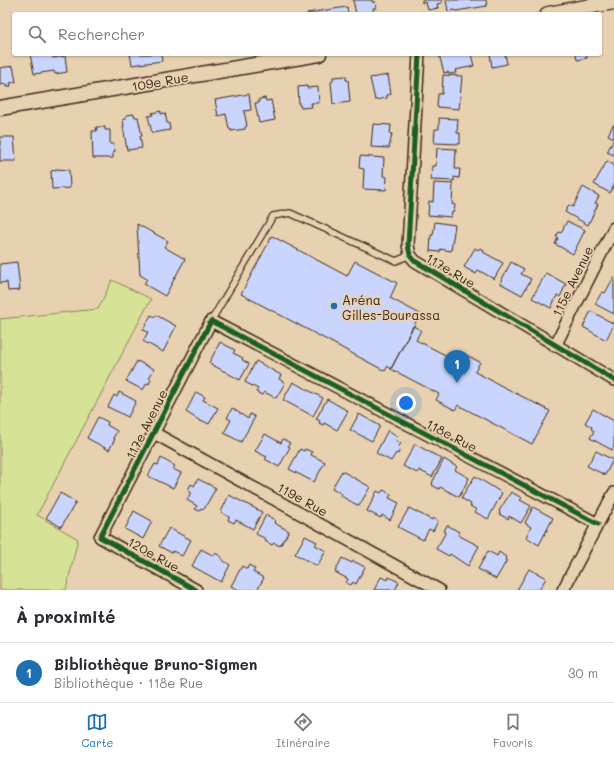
<!DOCTYPE html>
<html lang="fr">
<meta charset="utf-8">
<style>
body{margin:0;font-family:Mali,sans-serif;background:#f2f2f3;color:#2b2b33}
.you{position:absolute;left:406px;top:403px;width:14px;height:14px;margin:-10px;border:3px solid #fff;border-radius:50%;background:#1a73e8;box-shadow:0 0 0 6px #1a73e833}
.badge{display:grid;place-items:center;width:26px;height:26px;border-radius:50%;background:#1f6fb2;color:#fff;font-size:13px;font-weight:700}
.pin{position:absolute;translate:-50% -33px;filter:drop-shadow(0 1px 2px #0008)}
.pin::after{content:'';position:absolute;top:21px;width:14px;height:12px;background:inherit;clip-path:polygon(0 0,100% 0,50% 100%)}
.list{margin:0;padding:0;list-style:none}
h2{display:flex;justify-content:space-between;align-items:center;height:52px;margin:0;padding:0 16px;font-size:17px}
h2 small{font-size:13px;font-weight:400;color:#7c7c81}
.list li{display:grid;grid-template-columns:26px 1fr auto;gap:12px;align-items:center;box-sizing:border-box;height:60px;padding:0 16px;border-top:1px solid #e1e1e2}
.list b{display:block;font-size:15px;white-space:nowrap}
.list p{margin:0;font-size:13px;white-space:nowrap;color:#7c7c81}
.list em{font-size:13px;font-style:normal;color:#7c7c81}
.icon{flex:none;width:22px;height:22px;fill:none;stroke:currentColor;stroke-width:2;stroke-linecap:round;stroke-linejoin:round}
.map{position:relative;flex:none;width:614px;height:590px;overflow:hidden}
.search{position:absolute;background:#fff;box-shadow:0 1px 3px #0004;left:12px;right:12px;top:12px;height:44px;display:flex;align-items:center;gap:10px;box-sizing:border-box;padding:0 14px;border-radius:4px;color:#7c7c81;font-size:15px}
.sheet{height:112px;background:#fff}
nav{display:flex;justify-content:space-around;align-items:center;box-sizing:border-box;height:56px;border-top:1px solid #e1e1e2;background:#fff;font-size:11px;color:#7c7c81}
nav a{display:grid;justify-items:center;gap:2px}
nav .on{color:#1f6fb2}
.map>svg:first-child{display:block}
.green{fill:#d6e295;stroke:#88865a}
.building{fill:#c9d5fc;stroke:#3b2a1e}
.lines{fill:none;stroke-linecap:round;stroke-linejoin:round}
.service-casing{stroke:#3b2a1e;stroke-width:8}
.minor-casing{stroke:#3b2a1e;stroke-width:14}
.tertiary-casing{stroke:#3b2a1e;stroke-width:17}
.service{stroke:#e8d1b1;stroke-width:5.5}
.minor{stroke:#e8d1b1;stroke-width:11}
.tertiary{stroke:#e8d1b1;stroke-width:14}
.cycleway-casing{stroke:#e8d1b1;stroke-width:8}
.cycleway{stroke:#1b5e20;stroke-width:5}
.poi-dot{fill:#1f6fb2;stroke:#e8d1b1;stroke-width:1.5}
.labels{text-anchor:middle;dominant-baseline:central;stroke-width:3.5;stroke-linejoin:round;paint-order:stroke}
.street-label{font-size:13px;fill:#3b2a1e;stroke:#e8d1b1}
.poi-label{font-size:13px;fill:#3b2a1e;stroke:#e8d1b1;text-anchor:start}
</style>
<div class="map">
<svg width="614" height="590" viewBox="0 0 614 590">
<rect width="100%" height="100%" fill="#e8d1b1"/>
<filter id="ink" filterUnits="userSpaceOnUse"><feTurbulence type="fractalNoise" baseFrequency=".025" numOctaves="2"/><feDisplacementMap in="SourceGraphic" scale="8" xChannelSelector="R" yChannelSelector="G"/><feConvolveMatrix kernelMatrix="1 2 1 2 8 2 1 2 1" color-interpolation-filters="sRGB"/></filter>
<g filter="url(#ink)">
<path class="green" d="M112 280 151 299 37 515 78 539 66 590H0V319L98 309Z"/>
<path class="building" d="M353 0H372V2H375L376 8H373L374 14H356Z
M422 0H442V3L437 4 438 8 428 10 426 2 422 3Z
M446 0H486L487 6 456 11 455 10 448 11Z
M347 7 348 14H307V13Z
M30 54H52L53 58 65 56 67 72 55 74 54 71 34 74Z
M130 54H161L162 61 132 65Z
M439 54H471L474 66 455 70 456 73 449 74 448 72 444 73Z
M490 54H505L507 64 492 67Z
M576 54H586L587 58 577 60Z
M13 66 16 82 10 83 11 86 6 87V84L0 85V68Z
M388 75 391 94 387 95V98L375 100 370 78Z
M443 75 462 76 459 109 437 107 438 94H442Z
M346 76V80H348L350 102 333 104 331 82 333 81V77Z
M307 86V88L318 87 319 103H311L312 107 301 108 300 105H299L298 87Z
M249 94 251 110 244 111 247 126 245 127V129L231 131V129H229L226 114 218 116 215 100Z
M265 98 266 101 271 100 275 120 259 123 255 103H259V99Z
M161 111V114L165 113 167 123H169L170 130 152 133 148 116 153 115 152 113Z
M134 114 135 117H138L142 136H140L142 148 127 150 123 126H124L123 119H126V115Z
M439 118 458 119 457 133H460V144L434 143 435 129H439Z
M373 124 391 125 390 134H392L389 148 371 147Z
M613 125H614V138L608 135Z
M96 127H105V130H110V144H114L115 152H113V158H93L92 131H97Z
M0 137H14L16 161H0Z
M614 139V155L607 152Z
M437 148 456 149 455 169H460L459 178 454 177V181L431 180 432 166H436Z
M360 156 384 158 383 176 387 177 386 190 363 189 364 169 359 168Z
M607 161 614 165V188L613 187 610 193 594 184Z
M56 169 69 170 70 188 52 189 51 171 56 170Z
M434 183 453 184 452 204 455 205 454 212H452L451 217 428 215 429 201 433 202Z
M583 187 599 196 595 203 598 204 588 225 565 212 569 205 573 207Z
M567 221 585 230 573 254 555 244 558 238 556 237 559 232 561 233Z
M435 222 455 225 451 251 440 249V252L430 251 431 235H433Z
M137 224 168 241 164 247 185 259 165 296 144 284 147 279 140 275Z
M272 236 347 276 355 261 397 283 390 298 420 314 391 369 388 366 385 371 241 294Z
M475 248 478 250 480 248 484 250 483 252 503 263 494 279 478 270 476 274 464 267Z
M17 262 20 290 8 291 7 282 0 283V264Z
M511 262 524 269 521 274 531 279 522 295 500 283Z
M546 273 566 284 560 297 557 295 551 308 532 298Z
M614 277V314L595 304 602 292 605 293Z
M591 311 614 324 606 340 583 327Z
M151 315 155 317 156 315 176 326 163 352 143 341 148 332 143 330Z
M413 326 421 330 416 340 457 361 462 353 480 362 475 372 550 411 532 444 458 405 455 410 436 400 439 394 391 369Z
M220 342 235 350 233 353 243 358 242 360 249 364 240 380 209 363Z
M137 361 154 369 149 378 151 379 149 384 147 383 143 390 126 381Z
M256 361 281 375 279 379 285 383 276 398 264 392 262 395 256 392 258 389 245 382Z
M293 382 323 398 313 416 283 400Z
M119 392 136 401 128 417 108 407 114 395 117 397Z
M196 392 205 397 203 400 218 408 209 424 203 421 202 422 186 412Z
M327 399 348 411 337 430 324 423 323 425 319 423 320 421 316 419Z
M232 408 248 419 250 414 255 417 241 442 224 433 231 420 227 418Z
M593 409 614 421V446L612 450 590 438 594 431 591 429 592 427 585 423Z
M359 414 380 426 372 441 350 430Z
M98 417 108 422 107 425 117 431 113 438 115 439 109 450 87 438Z
M388 430 397 436 396 441 401 443 398 448 400 449 398 454 396 453 391 461 376 453Z
M265 434 281 443 283 439 290 443 288 446 290 447 279 467 265 459 267 457 255 451Z
M415 444 442 459 432 477 419 470 417 473 403 466Z
M300 449 304 451 305 449 312 452 311 455 325 462 314 482 289 469Z
M596 451 613 460 605 475 587 466Z
M161 458 175 466 173 469 181 473 173 488 148 476 155 464 158 465Z
M444 459 457 467 455 470 469 478 459 497 440 487 439 489 432 485 433 483H432Z
M342 471 370 487 359 506 341 496 342 494 332 488Z
M475 476 502 493 488 519 475 512 477 510 470 506 471 504 461 498Z
M198 479 216 488 204 509 201 508 199 511 195 509 197 506 187 500 191 492 188 490 191 484 194 486Z
M383 490 391 494 389 498 399 503 390 520 382 515 381 518 367 511 377 491 381 493Z
M511 492 522 498 520 500 531 506 521 523 509 516 508 519 499 514 500 512 499 511Z
M60 493 76 502 61 527 46 518Z
M229 495 262 512 253 529 236 520 234 523 228 520 229 517 221 512Z
M533 507 553 518 539 545 526 537 531 527 525 523Z
M409 508 432 520 433 518 438 521 433 531 429 529 423 540 398 527Z
M134 511 152 521 143 539 125 529Z
M266 515 275 520 274 523 289 531 280 546 274 543 272 545 265 541 266 539 256 534Z
M447 525 459 532 458 535 479 546 468 566 450 554 449 556 436 549 446 532 444 531Z
M169 528 191 540 182 556 173 551 172 553 159 546Z
M305 536 317 542 315 545 326 551 317 566 295 554Z
M201 549 214 556 215 553 222 557 221 559 230 565 221 582 192 566Z
M488 551 497 556 499 552 506 557 505 560H507L496 579 478 569Z
M342 558 352 563 353 561 365 567 356 584 353 582 351 585 346 583 348 579 335 572Z
M249 565 255 569 253 572 264 578 257 590H239L231 586 242 566 247 569Z
M529 569 546 578 539 590H517Z
M381 577 388 580 389 577 399 582 395 590H374Z"/>
<g class="lines">
<g class="service-casing">
<path id="service" d="M211 321 273 216 290 213 396 261 410 255"/>
</g>
<g class="minor-casing">
<path id="minor" d="M419 54 408 245 410 255 415 261 614 380
M555 346 614 228
M154 433 439 590
M196 590 100 537 211 321 598 524
M563 590 614 493"/>
</g>
<g class="tertiary-casing">
<path id="tertiary" d="M548 14 614 2
M0 108 319 54"/>
</g>
<use href="#service" class="service"/>
<use href="#minor" class="minor"/>
<use href="#tertiary" class="tertiary"/>
<g class="cycleway-casing">
<path id="cycleway" d="M419 54 408 245 410 255 415 261 614 380
M196 590 100 537 211 321 598 524"/>
</g>
<use href="#cycleway" class="cycleway"/>
</g>
</g>
<circle class="poi-dot" cx="334" cy="306" r="4"/>
<g class="labels">
<g class="street-label">
<text transform="translate(160 81) rotate(-10)">109e Rue</text>
<text transform="translate(451 270) rotate(31)">117e Rue</text>
<text transform="translate(572 281) rotate(-64)">115e Avenue</text>
<text transform="translate(146 424) rotate(-63)">117e Avenue</text>
<text transform="translate(452 435) rotate(28)">118e Rue</text>
<text transform="translate(303 499) rotate(29)">119e Rue</text>
<text transform="translate(154 554) rotate(29)">120e Rue</text>
</g>
<g class="poi-label">
<text x="342" y="299">Aréna<tspan x="342" dy="15">Gilles-Bourassa</tspan></text>
</g>
</g>
</svg>
<div class="you"></div>
<div class="pin badge" style="left:457px;top:383px">1</div>
<div class="search"><svg class="icon" aria-label="search" viewBox="0 0 24 24"><circle cx="10" cy="10" r="6"/><path d="M15 15l6 6"/></svg>Rechercher</div>
</div>
<section class="sheet">
<h2>À proximité<small></small></h2>
<ul class="list">
<li><span class="badge">1</span><div><b>Bibliothèque Bruno-Sigmen</b><p>Bibliothèque · 118e Rue</p></div><em>30 m</em></li>
</ul>
</section>
<nav>
<a class="on"><svg class="icon" aria-label="map" viewBox="0 0 24 24"><path d="M3 6l6-2 6 2 6-2v14l-6 2-6-2-6 2zM9 4v14M15 6v14"/></svg>Carte</a>
<a><svg class="icon" aria-label="directions" viewBox="0 0 24 24"><path d="M12 3l9 9-9 9-9-9zM9 14v-3h6M13 9l2 2-2 2"/></svg>Itinéraire</a>
<a><svg class="icon" aria-label="saved" viewBox="0 0 24 24"><path d="M7 4h10v16l-5-4-5 4z"/></svg>Favoris</a>
</nav>
